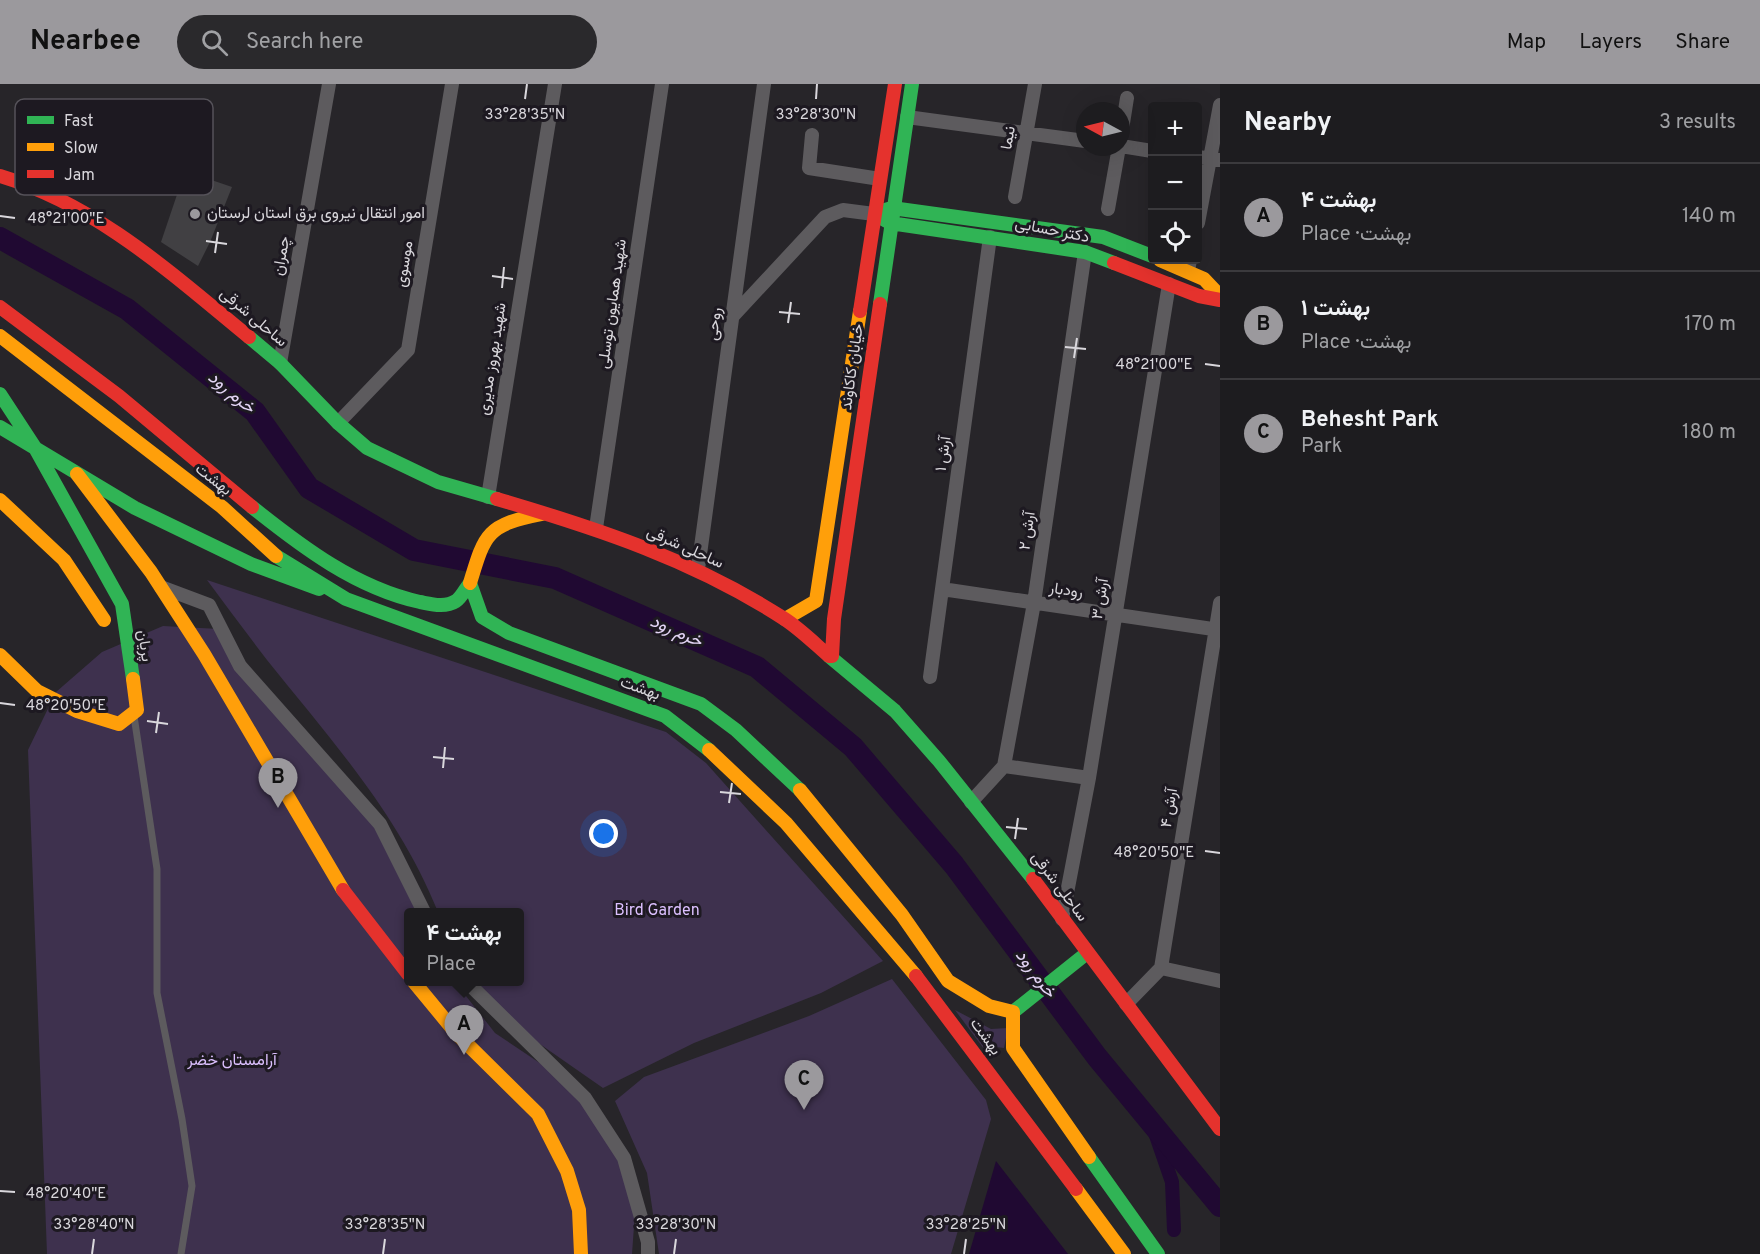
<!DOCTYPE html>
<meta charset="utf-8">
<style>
body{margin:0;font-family:Overpass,Vazirmatn,sans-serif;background:#2a292c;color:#f1f3f6}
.controls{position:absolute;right:18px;top:18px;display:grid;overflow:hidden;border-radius:6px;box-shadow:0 6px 24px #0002}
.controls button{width:54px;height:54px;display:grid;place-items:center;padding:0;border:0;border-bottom:2px solid #3b3a3d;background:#1d1c1f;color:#f1f3f6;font:30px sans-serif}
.compass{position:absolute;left:1076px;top:18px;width:54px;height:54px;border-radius:50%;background:#1d1c1f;box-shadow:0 6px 24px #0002;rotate:277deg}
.you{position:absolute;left:604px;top:750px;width:21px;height:21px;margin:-15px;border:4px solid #fff;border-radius:50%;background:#1a73e8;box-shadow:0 0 0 9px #1a73e833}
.badge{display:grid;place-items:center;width:39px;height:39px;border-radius:50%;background:#9b999d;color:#111;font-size:20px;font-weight:700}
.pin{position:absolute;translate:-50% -50px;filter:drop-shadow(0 2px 3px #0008)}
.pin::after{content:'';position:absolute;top:32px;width:21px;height:18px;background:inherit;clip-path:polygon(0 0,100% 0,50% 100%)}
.popup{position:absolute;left:404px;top:824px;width:120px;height:78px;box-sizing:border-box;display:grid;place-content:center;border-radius:6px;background:#1d1c1f;filter:drop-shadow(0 2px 4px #0005);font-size:20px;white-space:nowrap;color:#a0a1a4}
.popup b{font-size:22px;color:#f1f3f6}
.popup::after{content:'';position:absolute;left:50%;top:100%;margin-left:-12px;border:12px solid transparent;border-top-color:#1d1c1f}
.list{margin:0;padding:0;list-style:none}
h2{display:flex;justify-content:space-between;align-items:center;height:78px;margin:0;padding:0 24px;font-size:26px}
h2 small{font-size:20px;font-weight:400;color:#a0a1a4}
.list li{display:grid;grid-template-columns:39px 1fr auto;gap:18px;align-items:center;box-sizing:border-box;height:108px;padding:0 24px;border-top:2px solid #3b3a3d}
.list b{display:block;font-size:22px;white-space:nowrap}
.list p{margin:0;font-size:20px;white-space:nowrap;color:#a0a1a4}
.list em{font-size:20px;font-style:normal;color:#a0a1a4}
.icon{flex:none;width:33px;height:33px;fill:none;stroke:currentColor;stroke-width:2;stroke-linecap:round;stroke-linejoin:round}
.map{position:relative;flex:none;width:1220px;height:1170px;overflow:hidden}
header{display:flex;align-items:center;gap:36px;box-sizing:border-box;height:84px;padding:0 30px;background:#9b999d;color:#111}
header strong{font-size:28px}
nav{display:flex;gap:33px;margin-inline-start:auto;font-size:21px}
.search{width:420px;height:54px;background:#2a292c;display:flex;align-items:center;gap:15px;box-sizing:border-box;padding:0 21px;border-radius:33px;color:#a0a1a4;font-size:22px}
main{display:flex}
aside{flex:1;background:#1d1c1f}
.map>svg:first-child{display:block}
.green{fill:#3e314e}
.water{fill:#200932}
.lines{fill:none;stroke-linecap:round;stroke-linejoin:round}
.canal{stroke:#200932;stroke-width:14}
.river{stroke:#200932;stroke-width:22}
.building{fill:#414043}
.lane{stroke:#5d5b5e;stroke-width:7}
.street{stroke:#5d5b5e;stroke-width:14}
.fast{stroke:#30b455;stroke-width:14}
.slow{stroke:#ff9f0a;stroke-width:14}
.jam{stroke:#e5322d;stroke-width:14}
.ticks{fill:none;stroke:#d9d7dc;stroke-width:2}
.poi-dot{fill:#9b999d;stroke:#1d1921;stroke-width:2}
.labels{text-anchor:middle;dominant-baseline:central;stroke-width:6;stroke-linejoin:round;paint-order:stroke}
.street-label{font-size:16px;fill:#d9d7dc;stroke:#1d1921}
.poi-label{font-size:16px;fill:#d9d7dc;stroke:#1d1921;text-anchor:start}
.park-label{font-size:16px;fill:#dcc0ff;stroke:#1d1921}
.water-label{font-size:18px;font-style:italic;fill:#e3d5f5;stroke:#1d1921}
.key{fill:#1d1921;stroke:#555259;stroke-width:1.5}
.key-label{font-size:16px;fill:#d9d7dc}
.ticks-label{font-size:15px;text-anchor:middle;fill:#d9d7dc;stroke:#1d1921;stroke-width:6;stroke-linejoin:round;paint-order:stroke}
</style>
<header>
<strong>Nearbee</strong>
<div class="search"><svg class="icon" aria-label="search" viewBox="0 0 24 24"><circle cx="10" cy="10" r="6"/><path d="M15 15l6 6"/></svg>Search here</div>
<nav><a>Map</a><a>Layers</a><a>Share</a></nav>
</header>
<main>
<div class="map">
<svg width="1220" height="1170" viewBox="0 0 1220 1170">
<rect width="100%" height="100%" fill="#272529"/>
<path class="green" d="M207 496 666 648 706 679 883 877 821 909 694 959 603 1004 514 942 477 898H520V828H438C399 731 332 657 267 576 247 550 227 523 207 496Z
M163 542 219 545 387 759 419 828H408V898H455L495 949 589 1012 636 1114 632 1170H47L28 666 56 608 102 568Z
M892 895 986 1016 991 1035 951 1170H659L647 1089 615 1017 644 993 809 932Z
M955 926 991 945 1008 944 1004 964 996 963 987 969Z"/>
<path class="water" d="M996 1077 1068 1170H969Z"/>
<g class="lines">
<path class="canal" d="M1152 1040 1172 1098 1174 1146"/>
<path class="river" d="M0 154 127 225 255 328 309 404 414 466 555 494 757 583 853 663 954 781 1097 973 1220 1122"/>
</g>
<path class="building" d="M185 87 232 103 210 158 198 182 161 158Z"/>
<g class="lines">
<path class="lane" d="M134 632 157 785V909L182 1035 192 1102 181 1170"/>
<path class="street" d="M907 33 1085 57
M812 51 809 84 880 95
M1121 52 1127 14
M1121 62 1152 67
M1198 73 1220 76
M1015 113 1035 0
M1108 125 1119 63
M1198 139 1220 21
M1188 187 1190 176
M732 233 825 133 843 126 874 130
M280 279 329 0
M338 339 408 266 452 0
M488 413 555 0
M596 444 662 0
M698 485 764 0
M161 503 209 521 240 582 380 740 424 828
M942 505 1220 546
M930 593 990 153
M1004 682 1089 694
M971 718 1004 682 1034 519 1085 168
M1062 835 1089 694 1169 200
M1161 884 1220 897
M467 898 585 1014 624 1074 648 1158V1170
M1126 920 1161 884 1220 519"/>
<path class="fast" d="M881 127 892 124 1103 153 1152 172
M881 134 890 139 1085 168 1114 179
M880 220 912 0
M249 253 280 279 338 339 367 364 438 398 497 415
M0 310 34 362 122 520 133 595
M0 343 135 424 251 480 319 505
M252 423C302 463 356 504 420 518 431 520 445 524 456 517 461 514 466 504 470 499
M276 472 346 515 665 632 709 666
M470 499 482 533 509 549 701 620 736 646 800 706
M829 572 895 627 939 677 1033 795
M1013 928 1087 869
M1089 1073 1158 1170"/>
<path class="slow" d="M1160 176 1204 195 1220 212
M0 252 222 423 276 472
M77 390 151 488 204 570 343 806
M0 416 64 476 104 536
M470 499C485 449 487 441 542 430
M785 535 816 517 860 227
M0 571 37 607 77 627 119 640 137 626 133 595
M709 666 786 739 916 892
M800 706 902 831 948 897 989 922 1013 928V964L1089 1073
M414 898 456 949 538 1030 567 1087 579 1126 581 1170
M1076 1105 1124 1170"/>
<path class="jam" d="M0 92C97 121 172 190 249 253
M1114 179 1199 212 1220 216
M0 223 119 312 252 423
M860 227 895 0
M497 415C599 445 693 476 783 534 799 544 814 559 829 572
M832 572 834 535 880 220
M1033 795 1220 1045
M343 806 408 890
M916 892 1076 1105"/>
</g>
<path class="ticks" d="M525 15 527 0M816 15 817 0M0 132 15 134M206 157 227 160M215 169 218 148M492 192 513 195M502 204 504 183M779 228 800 230M788 239 791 218M1065 263 1086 265M1074 274 1077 254M1205 280 1220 282M0 619 15 621M147 637 168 640M156 649 159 628M433 673 454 675M443 684 445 663M720 708 741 710M729 719 732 699M1006 743 1027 745M1015 755 1018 734M1205 767 1220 769M0 1107 15 1108M92 1170 94 1155M383 1170 385 1155M674 1170 676 1155M964 1170 966 1155"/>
<circle class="poi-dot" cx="195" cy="130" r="6"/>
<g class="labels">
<g class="street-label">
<text transform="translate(1009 54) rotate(-80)">نیما</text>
<text transform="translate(1052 147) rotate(11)">دکتر حسابی</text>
<text transform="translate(282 172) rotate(-80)">چمران</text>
<text transform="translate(405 180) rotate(-81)">موسوی</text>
<text transform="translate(613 220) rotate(-82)">شهید همایون توسلی</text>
<text transform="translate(253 234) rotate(40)">ساحلی شرقی</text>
<text transform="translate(715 240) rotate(-82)">روحی</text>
<text transform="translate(493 275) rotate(-81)">شهید بهروز مدیری</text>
<text transform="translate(853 283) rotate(-82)">خیابان کاکاوند</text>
<text transform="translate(944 370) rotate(-82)">آرش ۱</text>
<text transform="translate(213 396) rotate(38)">بهشت</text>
<text transform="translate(1028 447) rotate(-82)">آرش ۲</text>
<text transform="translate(685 464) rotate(24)">ساحلی شرقی</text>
<text transform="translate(1066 507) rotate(8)">رودبار</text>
<text transform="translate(1101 515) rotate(-81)">آرش ۳</text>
<text transform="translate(144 562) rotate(82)">پریان</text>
<text transform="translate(640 605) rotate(20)">بهشت</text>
<text transform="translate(1170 724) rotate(-81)">آرش ۴</text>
<text transform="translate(1059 803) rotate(53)">ساحلی شرقی</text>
<text transform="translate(985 953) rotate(54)">بهشت</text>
</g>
<g class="poi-label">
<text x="207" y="130">امور انتقال نیروی برق استان لرستان</text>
</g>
<g class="park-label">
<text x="657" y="827">Bird Garden</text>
<text x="232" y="977">آرامستان خضر</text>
</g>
<g class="water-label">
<text transform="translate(231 309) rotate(40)">خرم رود</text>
<text transform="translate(676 548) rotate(24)">خرم رود</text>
<text transform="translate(1035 890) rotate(53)">خرم رود</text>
</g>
</g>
<rect x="15" y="15" width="198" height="96" rx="9" class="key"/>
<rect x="27" y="32" width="27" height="8" fill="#30b455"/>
<rect x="27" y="59" width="27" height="8" fill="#ff9f0a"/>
<rect x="27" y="86" width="27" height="8" fill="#e5322d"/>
<g class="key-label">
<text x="64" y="42">Fast</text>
<text x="64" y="69">Slow</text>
<text x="64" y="96">Jam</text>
</g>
<g class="ticks-label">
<text x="525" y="35">33°28'35"N</text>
<text x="816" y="35">33°28'30"N</text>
<text x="66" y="139">48°21'00"E</text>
<text x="1154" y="285">48°21'00"E</text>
<text x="66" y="626">48°20'50"E</text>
<text x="1154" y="773">48°20'50"E</text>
<text x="66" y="1114">48°20'40"E</text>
<text x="94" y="1145">33°28'40"N</text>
<text x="385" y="1145">33°28'35"N</text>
<text x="676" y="1145">33°28'30"N</text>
<text x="966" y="1145">33°28'25"N</text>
</g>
</svg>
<div class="controls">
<button>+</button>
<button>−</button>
<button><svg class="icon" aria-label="locate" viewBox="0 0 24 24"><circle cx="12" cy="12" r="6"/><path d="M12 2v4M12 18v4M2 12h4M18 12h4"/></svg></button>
</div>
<svg class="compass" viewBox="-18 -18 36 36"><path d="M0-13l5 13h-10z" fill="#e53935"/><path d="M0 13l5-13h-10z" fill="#a0a1a4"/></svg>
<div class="you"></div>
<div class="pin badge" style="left:464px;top:971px">A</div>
<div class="popup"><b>بهشت ۴</b>Place</div>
<div class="pin badge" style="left:278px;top:724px">B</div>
<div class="pin badge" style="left:804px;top:1026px">C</div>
</div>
<aside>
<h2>Nearby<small>3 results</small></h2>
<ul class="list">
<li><span class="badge">A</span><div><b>بهشت ۴</b><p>Place · بهشت</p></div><em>140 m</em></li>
<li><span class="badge">B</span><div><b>بهشت ۱</b><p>Place · بهشت</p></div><em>170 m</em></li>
<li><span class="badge">C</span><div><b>Behesht Park</b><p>Park</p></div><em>180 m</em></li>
</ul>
</aside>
</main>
